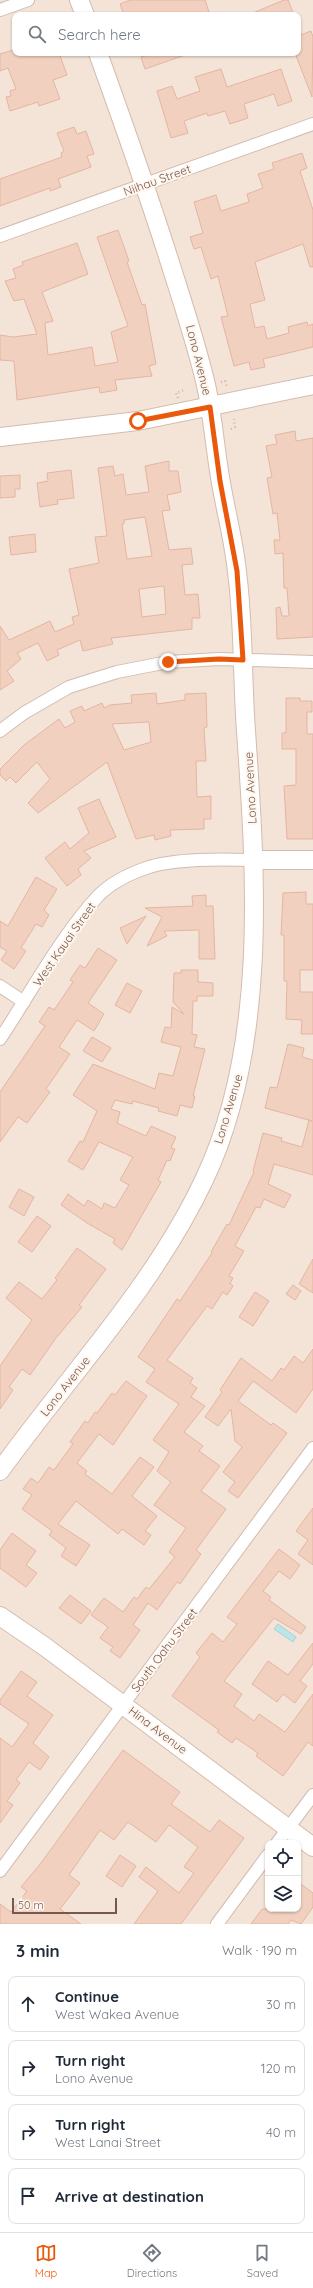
<!DOCTYPE html>
<meta charset="utf-8">
<style>
body{margin:0;font-family:Quicksand,sans-serif;background:#f2f2f3;color:#1f2937}
.controls{position:absolute;right:12px;bottom:12px;display:grid;overflow:hidden;border-radius:8px;box-shadow:0 1px 3px #0004}
.controls button{width:36px;height:36px;display:grid;place-items:center;padding:0;border:0;border-bottom:1px solid #e0e1e3;background:#fff;color:#1f2937;font:20px sans-serif}
.scale{position:absolute;left:12px;bottom:10px;width:105px;box-sizing:border-box;padding-left:4px;border:2px solid #77584c;border-top:0;font-size:11px;line-height:14px;white-space:nowrap;color:#77584c;-webkit-text-stroke:3px #fff7ef;paint-order:stroke}
.stop{position:absolute;width:12px;height:12px;margin:-9px;border:3px solid #ea580c;border-radius:50%;background:#fff}
.stop.end{background:#ea580c;border-color:#fff;box-shadow:0 1px 4px #0008}
.list{margin:0;padding:0;list-style:none}
h2{display:flex;justify-content:space-between;align-items:center;height:52px;margin:0;padding:0 16px;font-size:17px}
h2 small{font-size:13px;font-weight:400;color:#747a83}
.list li{display:grid;grid-template-columns:26px 1fr auto;gap:12px;align-items:center;box-sizing:border-box;height:56px;margin:0 8px 8px;padding:0 8px;border:1px solid #e0e1e3;border-radius:8px}
.list b{display:block;font-size:15px;white-space:nowrap}
.list p{margin:0;font-size:13px;white-space:nowrap;color:#747a83}
.list em{font-size:13px;font-style:normal;color:#747a83}
.icon{flex:none;width:22px;height:22px;fill:none;stroke:currentColor;stroke-width:2;stroke-linecap:round;stroke-linejoin:round}
.map{position:relative;flex:none;width:313px;height:1924px;overflow:hidden}
.search{position:absolute;background:#fff;box-shadow:0 1px 3px #0004;left:12px;right:12px;top:12px;height:44px;display:flex;align-items:center;gap:10px;box-sizing:border-box;padding:0 14px;border-radius:8px;color:#747a83;font-size:15px}
.sheet{height:308px;background:#fff}
nav{display:flex;justify-content:space-around;align-items:center;box-sizing:border-box;height:56px;border-top:1px solid #e0e1e3;background:#fff;font-size:11px;color:#747a83}
nav a{display:grid;justify-items:center;gap:2px}
nav .on{color:#ea580c}
.map>svg:first-child{display:block}
.residential{fill:#f4e4d7;fill-rule:evenodd}
.water{fill:#bde4e6;stroke:#a3d4d8}
.building{fill:#f2d0c0;stroke:#e4b5a1;fill-rule:evenodd}
.lines{fill:none;stroke-linecap:round;stroke-linejoin:round}
.street-casing{stroke:#d1bcb0;stroke-width:14}
.secondary-casing{stroke:#d4bcae;stroke-width:20}
.path{stroke:#d7b3a3;stroke-width:2.5;stroke-dasharray:1 3;stroke-linecap:butt}
.street{stroke:#fff;stroke-width:12}
.secondary{stroke:#fff;stroke-width:18}
.route{stroke:#ea580c;stroke-width:5}
.labels{text-anchor:middle;dominant-baseline:central;stroke-width:4;stroke-linejoin:round;paint-order:stroke}
.street-label{font-size:12px;fill:#77584c;stroke:#fff7ef}
</style>
<div class="map">
<svg width="313" height="1924" viewBox="0 0 313 1924">
<rect width="100%" height="100%" fill="#fcf3e9"/>
<path class="residential" d="M0 0H313V1924H0ZM15 15H298V53H15ZM268 1843H298V1909H268Z"/>
<path class="water" d="M278 1624 296 1637 293 1642 274 1629Z"/>
<path class="building" d="M130 0H205L210 15H124L120 4Z
M284 0H288L294 15H248Z
M311 31 313 37 312 97 295 53H298V36Z
M13 50 14 53H59L67 75 53 80 60 99 39 106 38 102 10 111 6 97 11 96 10 91 16 89 8 68 0 71V54Z
M154 53H184L185 55 145 69 141 57Z
M221 69 227 87 281 69 292 101 278 106 274 94 244 104 248 118 230 124 225 111 208 116 207 113 184 121 188 133 171 138 157 91 172 86 177 99 200 91 195 77Z
M74 127 77 134 86 131 94 154 87 156 91 167 58 179 61 187 50 191V188L0 206V179L62 157 61 153 64 151 57 133Z
M302 153 307 168 300 171 313 210V267H310L303 244 255 262 265 300 250 304 255 328 264 326 267 339 289 333 288 327 307 322 308 326 313 324V347L263 359 265 367 251 370 249 362 234 366 221 317 228 316 218 276 211 279 201 247 194 249 190 237 203 233 194 202 216 195 221 211 249 202 247 194 263 188 258 174 274 169 272 163Z
M118 230 129 261 127 262 142 305 145 304 156 364 149 366 152 376 115 380 117 390 100 393 99 387 17 400 14 361 0 360V335L13 337 37 334 24 299 14 301 5 281 16 278 13 269 23 265 22 262 77 243 88 274 42 292 53 321 45 323 48 355 92 347 95 366 118 362 111 332 128 326 97 237Z
M295 431 296 441 313 438V637L277 639 276 608 280 607 282 616H289L287 588H284L283 553 275 554 274 540H280L277 513 273 514 267 478 272 477 266 446 277 444 275 435Z
M169 461V471H178L181 492 167 495 170 510 162 511 169 550 191 548 193 564 182 565 185 595 198 594 200 618H192V629L111 638 113 644 83 651 80 640 57 650 59 655 47 661 38 643 17 653 21 659 7 671 14 681 0 690V626L9 640 50 621 55 632 74 624 72 617 79 615 69 569 99 563 95 537 107 536 98 468 113 466 115 476 123 474 126 495 149 492 145 466ZM145 517 152 556 127 559 122 524H124V520ZM164 586 166 614 142 617 139 589Z
M71 470 74 498 57 500 58 504 40 507 37 483 48 481 47 473Z
M20 475V489H15V497L0 498V476Z
M35 534 36 552 11 555 9 537Z
M156 693 157 704 185 700V694L206 693 207 727 204 728 206 761H196L197 797 211 796V819H204V829L170 830 171 836 155 840 154 835 136 839 107 762 38 813 28 803 50 779 37 762 16 783 10 777 6 781 0 775V769L24 745 59 719 65 728 75 722 70 711 82 706 84 711 102 703 104 708 110 705 132 703 131 695ZM149 722 151 742 124 750 112 724Z
M286 698H300V701H312V712H307V734H313V839H287L284 786 296 785V749H282V733H286Z
M99 799 116 837 84 851 91 858 78 869 81 875 67 886 45 858 65 842 70 849 89 833 78 808Z
M36 877 57 889 44 910 49 915 42 927 36 924 21 948 26 951 14 969 1 960 7 951 0 947V921L8 926Z
M306 892V904H313V970H300V992H313V1034H301L302 1020 286 1019 287 981H284V935H281L283 893Z
M206 895V906H213L215 959H199V930L164 931 167 936 147 946 162 917 145 908 193 906 192 896Z
M146 916 127 944 120 928Z
M98 948 117 960 88 1003 104 1014 94 1031 77 1020 59 1047 70 1054 46 1089 50 1092 27 1123 18 1117 0 1142V1092L45 1026 39 1022 49 1007 54 1010 73 982 70 980 80 965 85 968Z
M181 970H198V982L213 983V996H197V1001H193L192 1034 197 1035 194 1047 205 1049 193 1096H195L192 1108 180 1105 177 1116 158 1111 159 1108 133 1101 132 1104 115 1100 111 1109 120 1112 117 1123 146 1136 151 1126 176 1137 171 1148 175 1149 170 1161 167 1160 158 1180 161 1182 122 1250 113 1243 115 1239 87 1223 61 1205 68 1194 84 1206 88 1200 102 1209 104 1203 115 1208 129 1185 120 1180 133 1157 99 1142 83 1170 68 1161 80 1141 83 1142 97 1111 73 1095 93 1064 155 1089 159 1073 173 1076 181 1047 161 1042 165 1027 171 1028 172 1007 184 1014 173 1002 174 973H181Z
M127 983 142 991 130 1013 115 1005Z
M92 1037 111 1048 102 1062 83 1051Z
M288 1044 304 1048 302 1057 313 1060V1175L274 1164 268 1184 291 1195 284 1208 264 1199 260 1208 256 1207 235 1246 244 1251 229 1276 233 1278 230 1283 233 1286 227 1295 223 1292 212 1309 207 1306 167 1360 193 1378 190 1383 197 1388 191 1397 205 1406 184 1432 203 1446 199 1451 220 1466 201 1491 226 1509 196 1550 201 1554 180 1584 177 1582 157 1610 148 1603 133 1625 140 1630 120 1658 110 1651 113 1647 100 1638 108 1627 91 1615 104 1598 123 1612 134 1597 137 1599 146 1587 149 1589 175 1557 169 1552 186 1528 154 1505 171 1482 157 1471 169 1452 153 1440 179 1404 146 1382 155 1369 138 1357 177 1299 180 1301 212 1253 211 1252 227 1224 229 1225 254 1172 253 1171 263 1133 282 1138 281 1141 302 1147 309 1120 312 1121 265 1108 270 1087 277 1088Z
M19 1189 34 1197 24 1216 9 1207Z
M37 1216 51 1226 32 1252 18 1242Z
M77 1248 106 1269 79 1305 82 1307 56 1338 30 1375 22 1369 9 1387 13 1390 0 1409V1366L32 1320 6 1298 19 1282 42 1299 57 1280 55 1278Z
M313 1259V1293L299 1284Z
M293 1285 301 1291 295 1300 286 1294Z
M255 1292 269 1301 253 1326 239 1317Z
M313 1349V1389L296 1413 253 1381 238 1401 271 1425 273 1423 287 1433 238 1498 228 1491 235 1482 223 1472 242 1447 235 1441 231 1409 218 1426 205 1417 222 1392 220 1390 241 1358 272 1381 281 1368 284 1370 294 1356 303 1363Z
M126 1381 147 1396 113 1445 99 1434 77 1463 87 1471 85 1474 112 1494 140 1457 154 1467 132 1496 157 1516 145 1531 151 1535 144 1545 122 1529 118 1534 76 1501 58 1524 90 1545 76 1566 61 1556 66 1548 49 1535 52 1531 22 1509 32 1495 23 1489 31 1478 38 1483 49 1467 54 1470 73 1444 70 1442 85 1421 88 1423 95 1412 97 1413 112 1393 115 1395Z
M313 1508V1565L298 1554 308 1540 296 1531Z
M12 1533 36 1551 26 1565 37 1573 26 1587 0 1568V1550Z
M279 1549 300 1565 290 1579 279 1571 263 1591 271 1597 269 1600 306 1627 301 1634 274 1618 224 1681 242 1694 234 1706 254 1721 259 1714 285 1732 313 1694V1746L308 1742 283 1776 256 1756 258 1753 236 1738 232 1743 217 1732 219 1730 172 1696 200 1657 196 1653 212 1633 223 1642 237 1624 227 1617Z
M70 1595 91 1611 81 1624 59 1608Z
M313 1643V1664L300 1681 307 1686 295 1703 283 1694 277 1702 252 1684 268 1661 288 1675Z
M21 1671 37 1682 27 1696 53 1715 33 1743 49 1757 40 1770 29 1762 16 1780 20 1783 7 1801 13 1805 0 1823V1738L12 1747 29 1724 0 1704V1700Z
M123 1750 180 1792 171 1804 210 1832 219 1820 244 1838 181 1924H134L158 1891 139 1877 146 1867 179 1893 194 1873 184 1867 198 1847 169 1825 156 1842 128 1822 114 1840 100 1830 69 1875 80 1883 60 1909 81 1924H0V1904L11 1912 27 1891 21 1887 41 1863Z
M120 1855 136 1866 122 1887 106 1876Z
M298 1882 313 1893V1907L301 1924 291 1920 288 1924H251L262 1909H298Z"/>
<g class="lines">
<g class="street-casing">
<path id="street" d="M0 10 28 0
M0 236 313 124
M0 731 24 713 69 687 117 672 168 662 219 659 313 662
M0 986 24 1002
M0 1039C30 994 62 934 99 895 111 883 129 874 146 868 174 858 222 859 252 860
M277 1843 313 1795
M0 1871 313 1448
M217 1924 268 1855"/>
</g>
<g class="secondary-casing">
<path id="secondary" d="M79 0 85 15
M0 437 138 421 313 385
M252 860H313
M0 1471C69 1375 153 1288 204 1180 268 1046 256 875 246 731 242 678 244 625 237 572 234 542 226 512 221 483 215 450 213 417 206 385 197 346 184 307 172 269 149 196 124 125 98 53
M0 1616 44 1646 313 1847"/>
</g>
<path class="path" d="M221 382 225 381 227 387
M178 398 176 393 184 390
M231 429 235 427 234 419"/>
<use href="#street" class="street"/>
<use href="#secondary" class="secondary"/>
</g>
<g class="lines">
<path class="route" d="M138 421 210 407 220 481 237 571 243 660 219 659 168 662"/>
</g>
<g class="labels">
<g class="street-label">
<text transform="translate(157 180) rotate(-20)">Niihau Street</text>
<text transform="translate(199 360) rotate(76)">Lono Avenue</text>
<text transform="translate(250 788) rotate(-93)">Lono Avenue</text>
<text transform="translate(64 944) rotate(-55)">West Kauai Street</text>
<text transform="translate(228 1109) rotate(-73)">Lono Avenue</text>
<text transform="translate(65 1386) rotate(-52)">Lono Avenue</text>
<text transform="translate(164 1650) rotate(-53)">South Oahu Street</text>
<text transform="translate(158 1730) rotate(37)">Hina Avenue</text>
</g>
</g>
</svg>
<div class="controls">
<button><svg class="icon" aria-label="locate" viewBox="0 0 24 24"><circle cx="12" cy="12" r="6"/><path d="M12 2v4M12 18v4M2 12h4M18 12h4"/></svg></button>
<button><svg class="icon" aria-label="layers" viewBox="0 0 24 24"><path d="M12 4l9 5-9 5-9-5zM3 14l9 5 9-5"/></svg></button>
</div>
<div class="scale">50 m</div>
<div class="stop" style="left:138px;top:421px"></div>
<div class="stop end" style="left:168px;top:662px"></div>
<div class="search"><svg class="icon" aria-label="search" viewBox="0 0 24 24"><circle cx="10" cy="10" r="6"/><path d="M15 15l6 6"/></svg>Search here</div>
</div>
<section class="sheet">
<h2>3 min<small>Walk · 190 m</small></h2>
<ul class="list">
<li><svg class="icon" aria-label="ahead" viewBox="0 0 24 24"><path d="M12 20V5M6 11l6-6 6 6"/></svg><div><b>Continue</b><p>West Wakea Avenue</p></div><em>30 m</em></li>
<li><svg class="icon" aria-label="right" viewBox="0 0 24 24"><path d="M7 20v-9h11M14 6l5 5-5 5"/></svg><div><b>Turn right</b><p>Lono Avenue</p></div><em>120 m</em></li>
<li><svg class="icon" aria-label="right" viewBox="0 0 24 24"><path d="M7 20v-9h11M14 6l5 5-5 5"/></svg><div><b>Turn right</b><p>West Lanai Street</p></div><em>40 m</em></li>
<li><svg class="icon" aria-label="arrive" viewBox="0 0 24 24"><path d="M6 21V4h12l-3 4 3 4H6"/></svg><div><b>Arrive at destination</b></div></li>
</ul>
</section>
<nav>
<a class="on"><svg class="icon" aria-label="map" viewBox="0 0 24 24"><path d="M3 6l6-2 6 2 6-2v14l-6 2-6-2-6 2zM9 4v14M15 6v14"/></svg>Map</a>
<a><svg class="icon" aria-label="directions" viewBox="0 0 24 24"><path d="M12 3l9 9-9 9-9-9zM9 14v-3h6M13 9l2 2-2 2"/></svg>Directions</a>
<a><svg class="icon" aria-label="saved" viewBox="0 0 24 24"><path d="M7 4h10v16l-5-4-5 4z"/></svg>Saved</a>
</nav>
